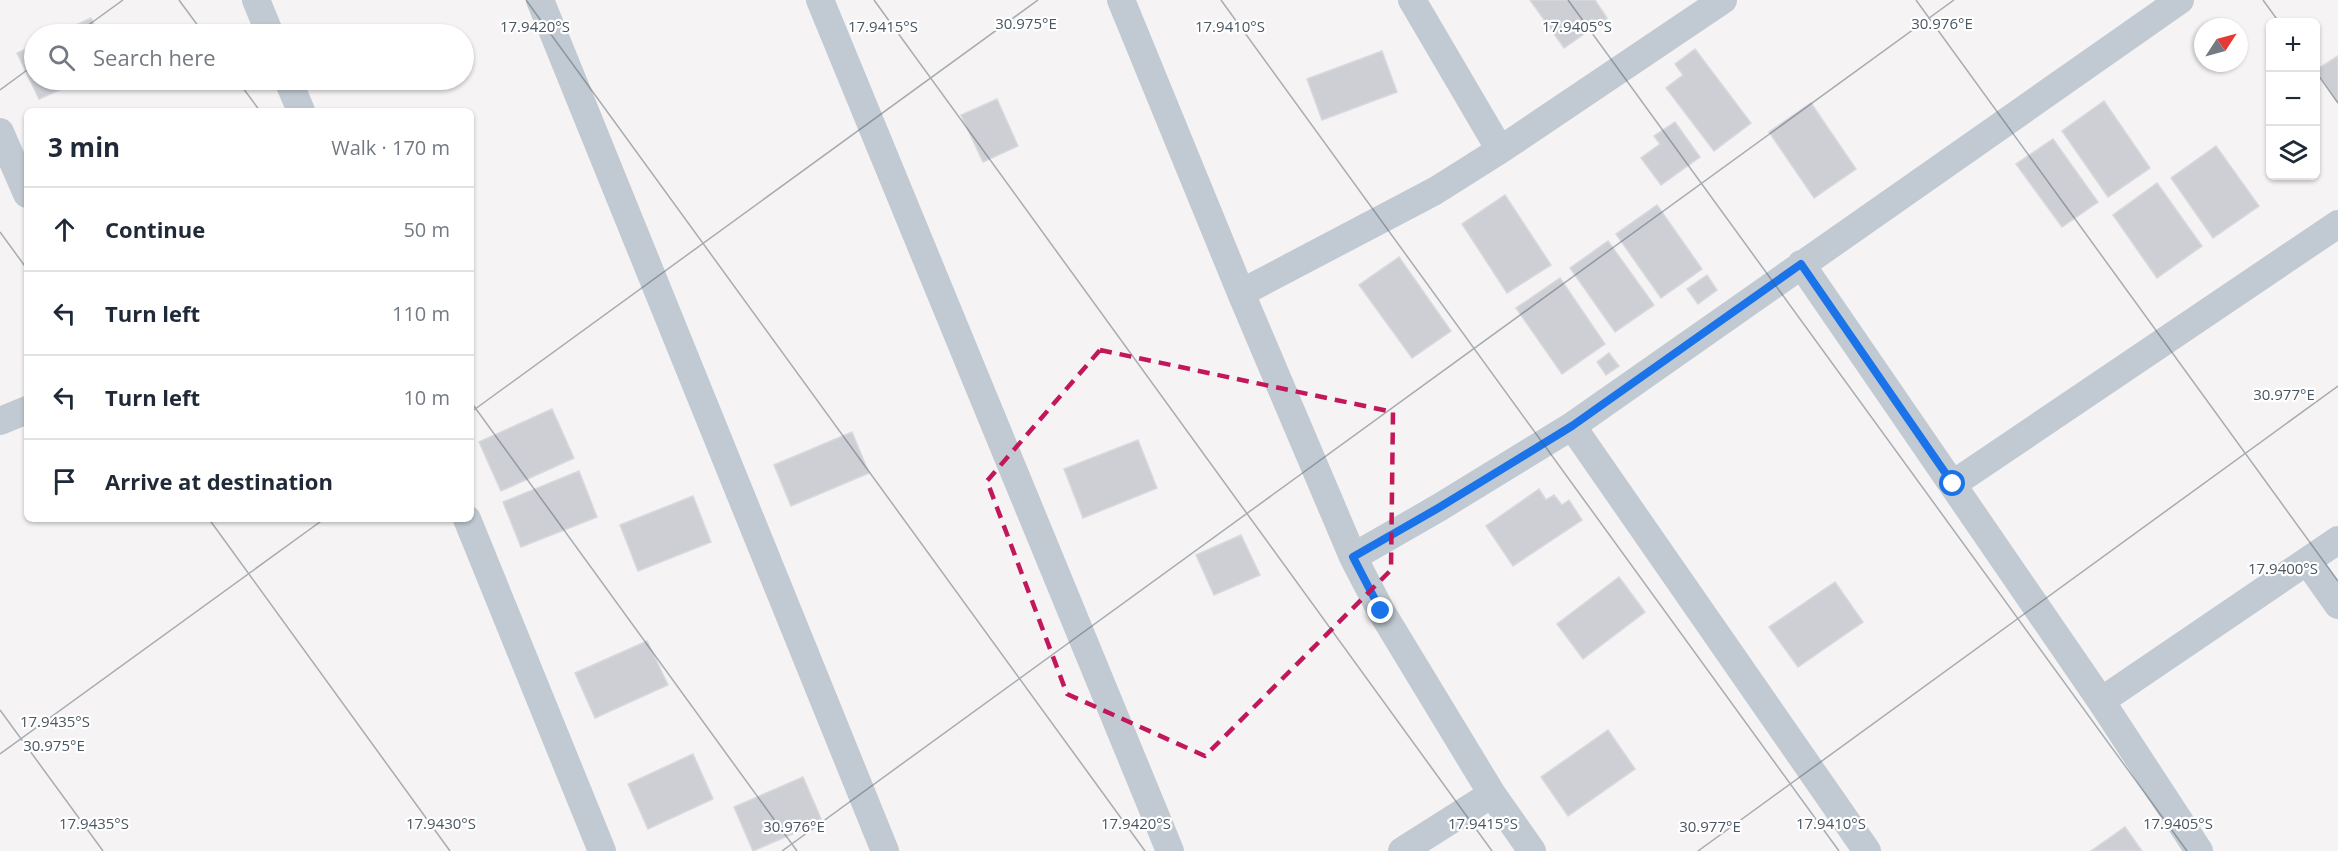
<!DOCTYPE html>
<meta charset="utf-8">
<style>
body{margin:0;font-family:"Open Sans",sans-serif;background:#f2f2f3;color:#1f2937}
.controls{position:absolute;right:18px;top:18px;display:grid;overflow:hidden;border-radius:9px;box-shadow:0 2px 4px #0004}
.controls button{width:54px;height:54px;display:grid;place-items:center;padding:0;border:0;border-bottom:2px solid #e0e1e3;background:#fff;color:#1f2937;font:30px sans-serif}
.compass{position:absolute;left:2194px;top:18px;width:54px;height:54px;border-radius:50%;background:#fff;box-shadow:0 2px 4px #0004;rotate:54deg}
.stop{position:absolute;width:18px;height:18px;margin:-14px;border:4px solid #1a73e8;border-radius:50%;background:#fff}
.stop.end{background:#1a73e8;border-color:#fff;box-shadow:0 2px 6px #0008}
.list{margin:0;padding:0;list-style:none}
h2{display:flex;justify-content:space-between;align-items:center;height:78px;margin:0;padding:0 24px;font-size:26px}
h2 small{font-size:20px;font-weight:400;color:#747a83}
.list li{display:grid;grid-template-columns:39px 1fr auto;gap:18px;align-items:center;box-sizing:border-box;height:84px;padding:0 24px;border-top:2px solid #e0e1e3}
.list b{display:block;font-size:22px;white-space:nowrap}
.list em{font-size:20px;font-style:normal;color:#747a83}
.icon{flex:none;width:33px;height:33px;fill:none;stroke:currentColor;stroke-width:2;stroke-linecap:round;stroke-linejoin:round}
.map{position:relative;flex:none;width:2338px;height:851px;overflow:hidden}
.search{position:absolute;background:#fff;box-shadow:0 2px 4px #0004;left:24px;top:24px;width:450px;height:66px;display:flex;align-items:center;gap:15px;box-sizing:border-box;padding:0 21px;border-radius:33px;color:#747a83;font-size:22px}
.panel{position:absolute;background:#fff;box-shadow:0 2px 4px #0004;left:24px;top:108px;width:450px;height:414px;border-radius:9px}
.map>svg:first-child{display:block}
.building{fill:#cdcfd5;stroke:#d7d9de;stroke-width:1.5}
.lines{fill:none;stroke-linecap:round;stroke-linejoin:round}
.street{stroke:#c1cad2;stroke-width:28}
.route{stroke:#1a73e8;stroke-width:8}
.marked{fill:none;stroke:#c2185b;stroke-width:4.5;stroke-dasharray:12 8;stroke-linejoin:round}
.ticks{fill:none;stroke:#4a5661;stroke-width:1.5;stroke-opacity:0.45}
.ticks-label{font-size:15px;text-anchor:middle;fill:#4a5661;stroke:#fff;stroke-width:4.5;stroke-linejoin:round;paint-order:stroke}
</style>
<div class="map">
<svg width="2338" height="851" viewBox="0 0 2338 851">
<rect width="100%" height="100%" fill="#f5f3f3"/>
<path class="building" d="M1530 0H1595L1607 18 1564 48Z
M91 18 99 34H57Z
M34 45V80H82L39 99 17 53Z
M1695 49 1751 123 1714 151 1666 88 1683 75 1675 64Z
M1382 51 1397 92 1322 120 1307 79Z
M2338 56V103L2316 70Z
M997 99 1018 146 983 162 961 115Z
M2104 101 2150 168 2108 197 2062 131Z
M1811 103 1856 169 1814 198 1769 132Z
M1675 122 1700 157 1661 185 1641 158 1660 144 1654 136Z
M2053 139 2098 202 2062 227 2016 164Z
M2216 146 2259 206 2213 238 2171 178Z
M2157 183 2202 246 2157 278 2113 215Z
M1505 195 1551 265 1507 293 1462 224Z
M1657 205 1702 269 1661 298 1616 234Z
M1608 241 1654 305 1615 332 1570 268Z
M1399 257 1451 331 1412 358 1359 285Z
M1707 275 1717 290 1698 304 1687 289Z
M1560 278 1605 344 1562 374 1516 308Z
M1609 353 1619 366 1606 375 1597 362Z
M552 409 574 458 501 491 479 442Z
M852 432 869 473 791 506 774 465Z
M1138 440 1157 488 1083 518 1064 469Z
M579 471 597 517 521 547 503 502Z
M1539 489 1546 500 1554 495 1562 505 1569 500 1582 520 1513 566 1486 526Z
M693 496 711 542 638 571 620 525Z
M1241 535 1260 575 1214 595 1196 555Z
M1619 577 1645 612 1583 659 1557 624Z
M1835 582 1863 622 1798 667 1769 627Z
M647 641 668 685 595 718 575 673Z
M1608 730 1635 769 1568 816 1541 777Z
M693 754 713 799 648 829 628 784Z
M803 777 822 821 753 851 734 807Z
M2125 827 2142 851H2091Z"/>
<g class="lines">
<path class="street" d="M256 0 270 34
M540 0 885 851
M820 0 1170 851
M1121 0 1241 293 1353 557 1381 611 1492 794 1532 851
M1412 0 1500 150
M288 80 301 111
M0 132 27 194
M1801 264 2101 701 2199 851
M1241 293 1435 191 1500 150 1723 0
M0 421 27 410
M1572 426 1867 851
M1953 484 2338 224
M467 519 602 851
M1353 557 1440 507 1572 426 2180 0
M2307 561 2338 605
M2101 701 2338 540
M1402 851 1492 794"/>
</g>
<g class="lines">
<path class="route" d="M1381 611 1353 557 1440 507 1572 426 1801 264 1953 484"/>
</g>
<path class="marked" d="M1100 350 1393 412 1391 570 1205 756 1067 694 987 481Z"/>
<path class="ticks" d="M179 0 204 34M526 0 1145 851M874 0 1492 851M1221 0 1839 851M1568 0 2187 851M1916 0 2338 581M2263 0 2279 22M76 34 123 0M2316 72 2338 103M237 80 260 111M0 90 34 65M0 232 27 269M471 402 797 851M471 412 1038 0M209 519 450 851M0 710 103 851M0 754 324 519M782 851 1954 0M1698 851 2338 386"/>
<g class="ticks-label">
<text x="1026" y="29">30.975°E</text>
<text x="1942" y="29">30.976°E</text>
<text x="535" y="32">17.9420°S</text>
<text x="883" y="32">17.9415°S</text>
<text x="1230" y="32">17.9410°S</text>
<text x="1577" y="32">17.9405°S</text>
<text x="2284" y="400">30.977°E</text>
<text x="2283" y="574">17.9400°S</text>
<text x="55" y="727">17.9435°S</text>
<text x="54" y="751">30.975°E</text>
<text x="94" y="829">17.9435°S</text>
<text x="441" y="829">17.9430°S</text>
<text x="1136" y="829">17.9420°S</text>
<text x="1483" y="829">17.9415°S</text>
<text x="1831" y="829">17.9410°S</text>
<text x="2178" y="829">17.9405°S</text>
<text x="794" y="832">30.976°E</text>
<text x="1710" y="832">30.977°E</text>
</g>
</svg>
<div class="controls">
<button>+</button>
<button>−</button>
<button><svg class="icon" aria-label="layers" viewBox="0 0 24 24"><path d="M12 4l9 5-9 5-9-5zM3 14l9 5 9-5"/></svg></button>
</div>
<svg class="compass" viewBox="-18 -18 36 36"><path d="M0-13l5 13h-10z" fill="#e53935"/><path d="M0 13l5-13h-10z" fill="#747a83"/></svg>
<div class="stop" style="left:1953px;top:484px"></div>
<div class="stop end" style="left:1381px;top:611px"></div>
<div class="search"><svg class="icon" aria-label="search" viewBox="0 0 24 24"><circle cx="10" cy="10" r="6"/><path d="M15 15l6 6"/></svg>Search here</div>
<section class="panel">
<h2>3 min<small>Walk · 170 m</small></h2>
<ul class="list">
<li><svg class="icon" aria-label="ahead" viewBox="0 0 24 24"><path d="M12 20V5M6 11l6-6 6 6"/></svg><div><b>Continue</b></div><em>50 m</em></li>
<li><svg class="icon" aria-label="left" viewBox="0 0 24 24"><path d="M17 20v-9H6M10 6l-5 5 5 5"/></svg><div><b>Turn left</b></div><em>110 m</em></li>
<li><svg class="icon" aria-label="left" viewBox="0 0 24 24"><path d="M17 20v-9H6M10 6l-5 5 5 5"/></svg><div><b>Turn left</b></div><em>10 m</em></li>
<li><svg class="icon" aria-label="arrive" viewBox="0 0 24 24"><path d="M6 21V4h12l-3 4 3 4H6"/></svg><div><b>Arrive at destination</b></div></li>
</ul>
</section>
</div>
